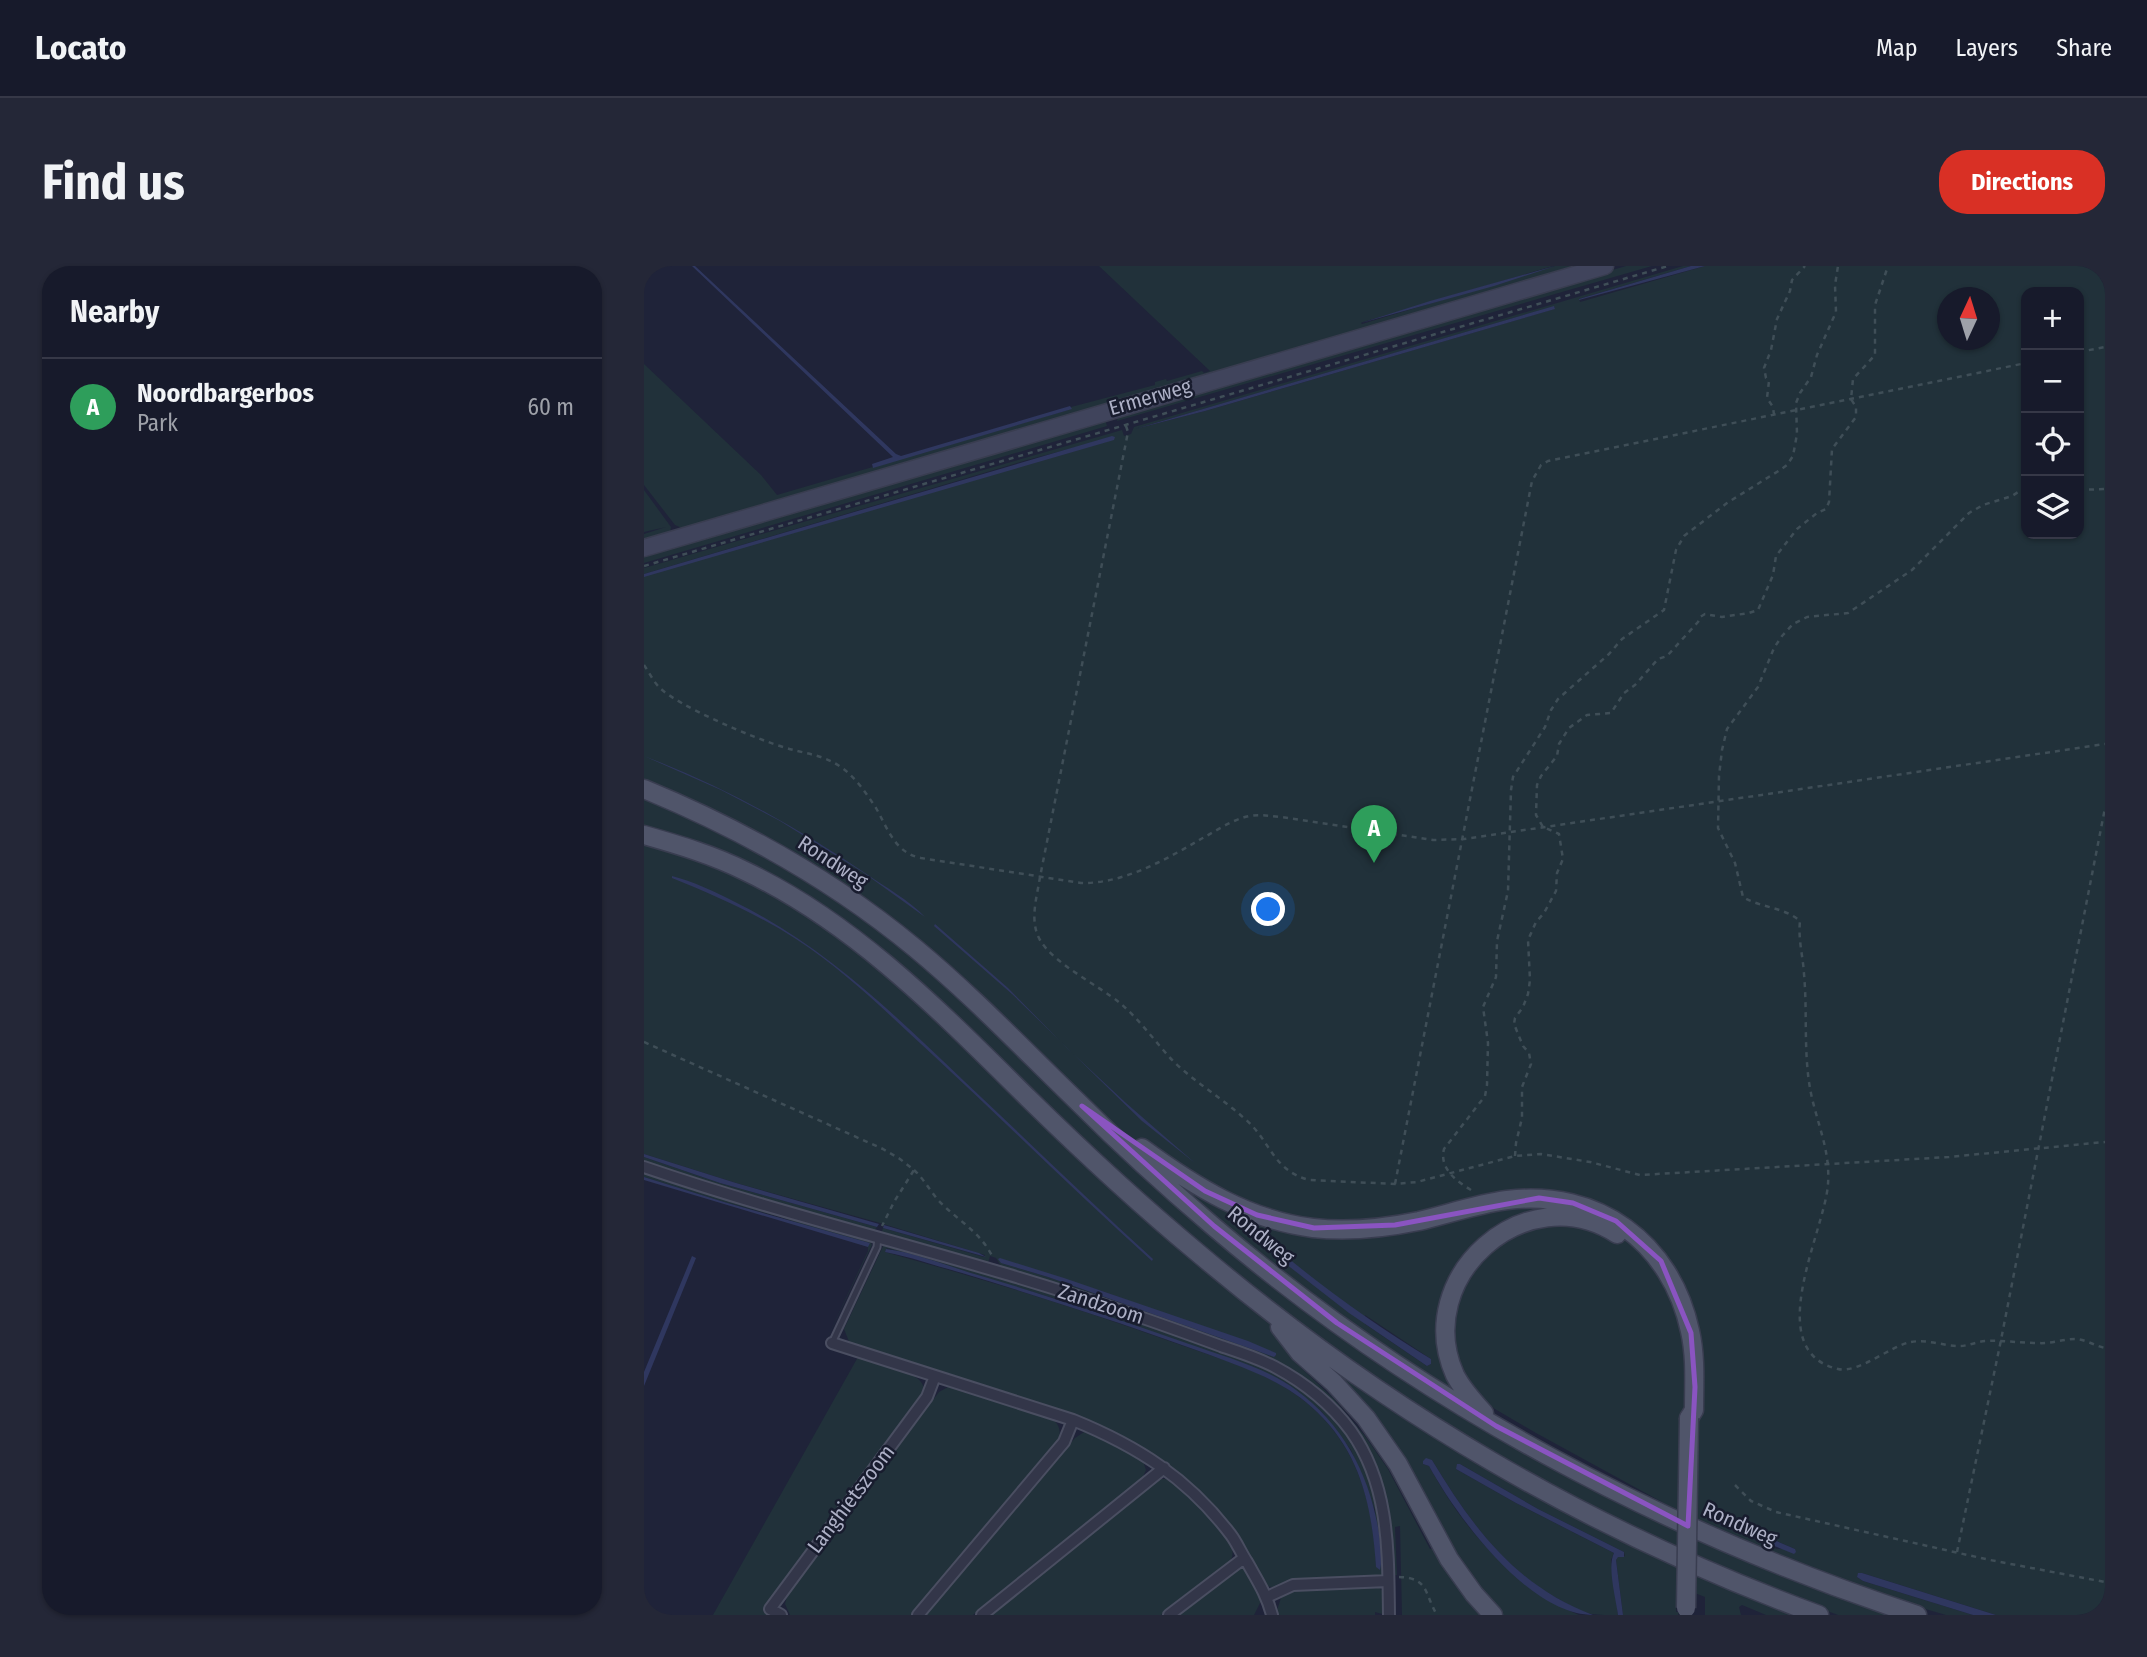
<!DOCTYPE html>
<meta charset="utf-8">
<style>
body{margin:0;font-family:"Fira Sans Condensed",sans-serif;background:#242737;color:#f1f3f6}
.controls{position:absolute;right:21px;top:21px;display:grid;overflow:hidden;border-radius:14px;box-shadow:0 2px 5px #0004}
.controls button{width:63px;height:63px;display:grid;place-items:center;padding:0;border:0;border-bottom:2px solid #363847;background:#171a2b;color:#f1f3f6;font:35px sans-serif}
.compass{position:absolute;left:1293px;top:21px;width:63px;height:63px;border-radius:50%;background:#171a2b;box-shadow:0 2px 5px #0004;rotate:4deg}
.you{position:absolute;left:625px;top:644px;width:24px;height:24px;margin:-18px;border:5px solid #fff;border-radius:50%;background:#1a73e8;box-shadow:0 0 0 10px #1a73e833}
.badge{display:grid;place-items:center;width:46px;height:46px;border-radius:50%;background:#d93025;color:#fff;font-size:23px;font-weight:700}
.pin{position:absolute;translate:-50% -58px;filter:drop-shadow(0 2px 4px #0008)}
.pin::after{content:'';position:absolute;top:37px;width:24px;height:21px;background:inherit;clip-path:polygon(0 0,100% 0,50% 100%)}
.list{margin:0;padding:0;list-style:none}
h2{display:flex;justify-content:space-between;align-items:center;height:91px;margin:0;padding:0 28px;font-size:30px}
h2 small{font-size:23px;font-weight:400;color:#9ea1a9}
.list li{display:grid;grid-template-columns:46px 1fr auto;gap:21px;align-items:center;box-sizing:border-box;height:98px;padding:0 28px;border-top:2px solid #363847}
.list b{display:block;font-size:26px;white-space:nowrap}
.list p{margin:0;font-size:23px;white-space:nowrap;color:#9ea1a9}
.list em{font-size:23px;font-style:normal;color:#9ea1a9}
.icon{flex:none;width:38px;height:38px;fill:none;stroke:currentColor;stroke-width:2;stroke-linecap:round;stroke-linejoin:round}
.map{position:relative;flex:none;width:1461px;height:1349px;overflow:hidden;border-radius:28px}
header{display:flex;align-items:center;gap:42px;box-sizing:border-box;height:98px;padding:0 35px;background:#171a2b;border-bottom:2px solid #363847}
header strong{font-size:33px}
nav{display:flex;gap:38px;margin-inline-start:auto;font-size:24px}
.intro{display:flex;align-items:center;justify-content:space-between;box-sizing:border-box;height:168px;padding:0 42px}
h1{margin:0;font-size:49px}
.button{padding:18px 32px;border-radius:28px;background:#d93025;color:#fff;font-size:24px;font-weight:700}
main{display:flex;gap:42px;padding:0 42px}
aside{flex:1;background:#171a2b;border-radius:28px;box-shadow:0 2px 5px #0004}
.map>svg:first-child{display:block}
.green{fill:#21313a;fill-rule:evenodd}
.water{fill:#2f375f}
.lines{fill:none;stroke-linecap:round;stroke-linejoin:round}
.lane-casing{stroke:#4a4e61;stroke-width:9}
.street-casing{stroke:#4a4e61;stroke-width:14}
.secondary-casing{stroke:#393d50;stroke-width:19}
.primary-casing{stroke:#393d50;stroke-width:21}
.path{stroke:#3f4e57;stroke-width:2.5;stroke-dasharray:5 5;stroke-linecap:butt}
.lane{stroke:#333649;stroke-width:5}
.street{stroke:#333649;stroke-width:10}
.secondary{stroke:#40445c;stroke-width:16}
.primary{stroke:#50556a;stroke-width:18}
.primary-bridge-casing{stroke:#393d50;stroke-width:21;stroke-linecap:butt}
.primary-bridge{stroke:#50556a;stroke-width:18}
.marked{fill:none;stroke:#8a54c1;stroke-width:5;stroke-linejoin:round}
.labels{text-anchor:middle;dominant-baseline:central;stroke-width:5;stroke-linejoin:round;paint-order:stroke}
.street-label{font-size:21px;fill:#adb0c6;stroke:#181c2e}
</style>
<header>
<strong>Locato</strong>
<nav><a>Map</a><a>Layers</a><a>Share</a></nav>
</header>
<div class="intro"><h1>Find us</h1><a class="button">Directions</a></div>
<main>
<aside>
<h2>Nearby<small></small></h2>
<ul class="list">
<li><span class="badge" style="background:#2e9e5b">A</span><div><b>Noordbargerbos</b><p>Park</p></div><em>60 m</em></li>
</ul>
</aside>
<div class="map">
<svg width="1461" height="1349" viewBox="0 0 1461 1349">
<rect width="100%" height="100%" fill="#1f2339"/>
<path class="green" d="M455 0H909L719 56 717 57 718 58 911 0H934L40 263 31 259 0 219V98L117 209 133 229 427 143V141L511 119V116L522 113 523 115 558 105 560 107 566 105Z
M982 0H1008L473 155 474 151 477 148Z
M1039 0H1047L935 33 936 36 1061 0H1461V1349H1352L1218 1307 1214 1308 1213 1311 1219 1315 1329 1349H1302L1271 1340 1161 1302 1049 1253 892 1167 834 1133 805 1102 882 1187 938 1218 1068 1280 1154 1316 1248 1349H1194L1125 1323 1000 1269 872 1202 723 1109 724 1128C858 1217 999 1291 1149 1349H1122L1098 1339 1095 1341 1097 1349H1061V1331L1033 1320 1032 1346H1035L1034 1349H979L972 1294 973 1291 981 1290 980 1286 894 1243 816 1198 812 1203 872 1237 970 1287 967 1294 974 1349C965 1349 955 1349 947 1348 937 1346 927 1340 918 1335 860 1305 821 1249 788 1194L779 1195V1198L785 1200C819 1263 869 1320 935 1349H854L715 1151 843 1349H758L756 1260 751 1261 753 1309H748L729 1197 665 1117 359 1003 352 992 346 990 344 997 237 968 239 962 340 991 341 989 236 957 92 917 0 888V310L471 171 383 194 0 308V302L478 164 480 170 487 168 490 161ZM1382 26H1435V268H1382ZM1304 32H1346V74H1304ZM908 41H911L910 43 561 145 491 163ZM357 997 458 1025 632 1089 629 1090 404 1011ZM721 1049 787 1093V1098L783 1100 721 1058ZM651 1096C705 1127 765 1226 788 1283H786L744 1203 721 1170 690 1133ZM1068 1248H1070L1151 1283H1133L1068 1255 1066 1250Z
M461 153 463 160 0 297V288Z
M0 224 27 261 26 267 0 275V268L22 261 0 266Z
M0 891 76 917 233 961 229 966 0 896Z
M0 903 225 972 228 979 227 981 179 1081 224 985V981L136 951 80 936 0 911Z
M241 976 419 1028 599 1091 645 1113 675 1135 703 1167 723 1201 734 1235 741 1307 735 1312 634 1322 621 1320C603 1291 588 1259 565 1235 504 1171 435 1151 354 1125 304 1109 255 1094 206 1078L200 1063ZM243 982 422 1036 610 1102 642 1117 678 1146 707 1184 731 1244 732 1301C730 1244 716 1187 673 1146 634 1108 581 1095 531 1077 435 1042 339 1013 241 986Z
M214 1091C228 1096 269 1104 277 1116 281 1121 280 1126 278 1132L119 1345 125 1349H69Z
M304 1121 314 1123 405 1151C415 1157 417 1163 415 1174L267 1349H146L141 1338 144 1327 295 1126Z
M440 1166C460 1166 482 1184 499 1195L502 1204 498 1213 329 1349H280L431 1172Z
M517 1213C522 1213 523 1213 528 1215 541 1222 584 1269 588 1283 590 1290 587 1294 584 1299L517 1349H345L510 1217Z
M599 1300 617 1335 610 1349H534Z
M735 1322 742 1328V1349L731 1346V1349H632V1347L637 1332 649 1324Z"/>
<path class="water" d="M48 0H51L252 188 257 190 426 140 428 143 229 202 228 198 249 191Z
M911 0 850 20 717 57 786 35Z
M1047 0H1061L935 34V33Z
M910 40 911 43 561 145 491 163Z
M468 170 471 171 470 174 0 311V308Z
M0 490C79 520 151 560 221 607 241 621 265 634 281 651L220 607 136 555 77 524Z
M28 610C48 615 72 626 91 636 180 680 249 747 320 815 383 874 445 935 509 993L508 995C434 928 363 858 290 790 245 749 203 706 152 673 113 648 70 629 28 612Z
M291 658 364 722 423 782 482 837 551 897 498 855 368 728 290 660Z
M0 888 92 917 235 958 233 961 76 917 0 891Z
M0 911 80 936 226 977 224 981 0 914Z
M240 959 335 987 342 991 239 962Z
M609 966H612C667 1012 725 1056 787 1093V1098L783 1100 705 1047 606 970Z
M242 983C270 986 306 1001 334 1009 405 1030 475 1053 545 1078 581 1091 621 1101 652 1124 700 1159 726 1210 735 1267 736 1279 739 1292 736 1304L732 1301C728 1243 718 1189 673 1146 643 1116 605 1104 566 1089 536 1078 506 1068 475 1057 423 1040 371 1023 318 1007 292 1000 267 991 241 986Z
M48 990 52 992 0 1120V1106Z
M356 992 420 1012 604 1075 632 1087V1089L630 1091 404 1011 357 997 354 993Z
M782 1192 788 1194C829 1262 872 1320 949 1349 885 1349 813 1251 785 1200L779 1198V1195Z
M813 1198H816L894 1243 980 1286V1291H974L972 1294 979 1349H974C972 1333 963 1301 970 1287L872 1237 812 1203Z
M1070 1248 1151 1283 1152 1286 1150 1288 1068 1255 1066 1250Z
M1214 1307H1218L1352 1349H1329L1219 1315 1213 1311Z"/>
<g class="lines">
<g class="lane-casing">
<path id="lane" d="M188 1077 233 981 234 971"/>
</g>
<g class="street-casing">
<path id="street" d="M0 901C160 956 327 992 487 1048 517 1058 547 1069 577 1080 595 1086 614 1092 631 1101 661 1117 687 1138 707 1165 746 1220 744 1286 745 1349
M188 1077 429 1154C493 1180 544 1212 587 1269 593 1277 597 1287 603 1296 613 1314 623 1329 628 1349
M623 1331 649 1319 744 1315
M137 1349 126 1343 283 1131 291 1110
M274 1349 420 1176 429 1154
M338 1349 520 1202
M525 1349 600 1292"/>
</g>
<g class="secondary-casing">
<path id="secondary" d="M0 282 961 0"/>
</g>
<g class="primary-casing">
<path id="primary" d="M0 523C97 563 190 615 271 682 329 730 380 784 434 836 477 879 523 921 570 961 775 1136 1018 1265 1273 1349
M0 569C35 579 69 589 101 605 211 657 299 748 384 832 439 886 495 938 554 987 742 1146 944 1264 1175 1349
M498 882C550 920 604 954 669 962 704 966 741 962 775 955 804 948 833 938 863 934 954 923 1027 976 1046 1065 1052 1091 1050 1118 1050 1144L1045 1152
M636 1061 656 1087 690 1117 722 1152 754 1198 805 1293 830 1328 849 1349
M840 1147C830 1136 818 1123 811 1109 767 1011 882 909 973 968"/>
</g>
<path class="path" d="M1435 86 1461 81
M1130 149 1129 141 1123 132 1125 115 1122 112 1120 102 1127 84 1133 53 1146 25 1148 14 1161 0
M482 160 484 166 396 611C393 631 385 655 396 674 410 698 454 719 476 737 496 754 512 777 530 796 552 817 579 833 601 853 627 875 628 904 665 914L751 918 773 916 871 890 897 888 946 896 996 909 1305 891 1461 876
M1382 221 1368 230 1339 239 1325 247 1268 304 1204 347 1163 351 1149 358 1138 370 1130 382 1114 421 1083 463 1078 484 1075 510 1074 562 1091 597 1099 631C1117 642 1140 641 1156 655 1154 674 1159 690 1160 708 1164 752 1158 797 1170 840 1177 867 1186 889 1184 918 1181 965 1116 1085 1194 1103 1214 1108 1248 1079 1267 1076 1283 1073 1300 1080 1315 1080 1324 1080 1332 1076 1341 1075 1359 1074 1376 1077 1394 1077 1407 1078 1419 1073 1431 1073 1441 1073 1451 1080 1461 1082
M1435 224 1461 223
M0 300 1024 0
M0 399C5 406 9 415 15 421 33 440 110 472 136 480 159 488 176 487 197 501 212 512 222 527 232 542 244 563 251 587 277 592L437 617C479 618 521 594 557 573 572 565 587 554 605 550 616 548 626 550 637 551L789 574 820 573 1461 478
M0 776 239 883 256 893 270 904 250 936 238 960
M871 890 872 877 878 852V821L887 798 885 787 879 780 870 758 871 752 879 741 884 728 886 714 884 674 892 656 900 647 912 625 913 607 919 593 915 568 899 561 892 549 893 519 897 510 913 490 915 478 925 462 943 449 967 447 980 427 991 419 1014 393 1023 390 1054 356 1056 351 1061 348 1078 351 1105 347 1114 344 1129 309 1132 290 1153 263 1173 247 1182 243 1185 236 1188 183 1212 151V141L1207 133 1209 113 1231 89V39L1244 0
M270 904C280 913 286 925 295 935 313 954 338 967 349 992
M751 918 888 215 897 199 904 195 1382 97
M827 924C812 915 795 902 800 883L841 830 843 819 844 777 839 741 852 711 853 675 864 625 867 524 869 511 901 461 907 444 914 433 965 388 978 373 1020 344 1032 284 1040 270 1083 237 1136 204 1143 199 1149 190 1153 168 1152 137 1156 127 1167 111 1173 89 1192 46 1191 19 1194 0
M1091 1219 1107 1235 1132 1246 1346 1294 1461 1316
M1313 1286 1357 1074 1461 542
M755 1311C785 1312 780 1327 793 1349"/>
<use href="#lane" class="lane"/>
<use href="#street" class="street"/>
<use href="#secondary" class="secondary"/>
<use href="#primary" class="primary"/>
<g class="primary-bridge-casing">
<path id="primary-bridge" d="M1042 1342 1045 1152"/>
</g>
<use href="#primary-bridge" class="primary-bridge"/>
</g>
<path class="marked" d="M438 840 561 925 613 949 670 962 751 959 895 932 929 937 972 955 1017 995 1047 1067 1051 1121 1044 1260 852 1160 693 1057 570 960Z"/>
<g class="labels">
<g class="street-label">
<text transform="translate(506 131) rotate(-16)">Ermerweg</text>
<text transform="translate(189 596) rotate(33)">Rondweg</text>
<text transform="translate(617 969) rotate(39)">Rondweg</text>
<text transform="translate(457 1038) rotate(18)">Zandzoom</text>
<text transform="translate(207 1233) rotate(-53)">Langhietszoom</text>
<text transform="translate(1096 1258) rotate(24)">Rondweg</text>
</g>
</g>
</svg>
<div class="controls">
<button>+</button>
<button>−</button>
<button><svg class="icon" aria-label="locate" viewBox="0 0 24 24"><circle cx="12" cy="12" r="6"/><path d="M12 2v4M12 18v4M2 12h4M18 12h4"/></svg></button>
<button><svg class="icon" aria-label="layers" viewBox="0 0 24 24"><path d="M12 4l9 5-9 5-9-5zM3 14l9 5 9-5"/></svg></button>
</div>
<svg class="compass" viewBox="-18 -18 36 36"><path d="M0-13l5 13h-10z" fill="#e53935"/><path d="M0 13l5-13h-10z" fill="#9ea1a9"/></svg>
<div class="you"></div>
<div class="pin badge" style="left:730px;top:597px;background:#2e9e5b">A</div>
</div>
</main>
